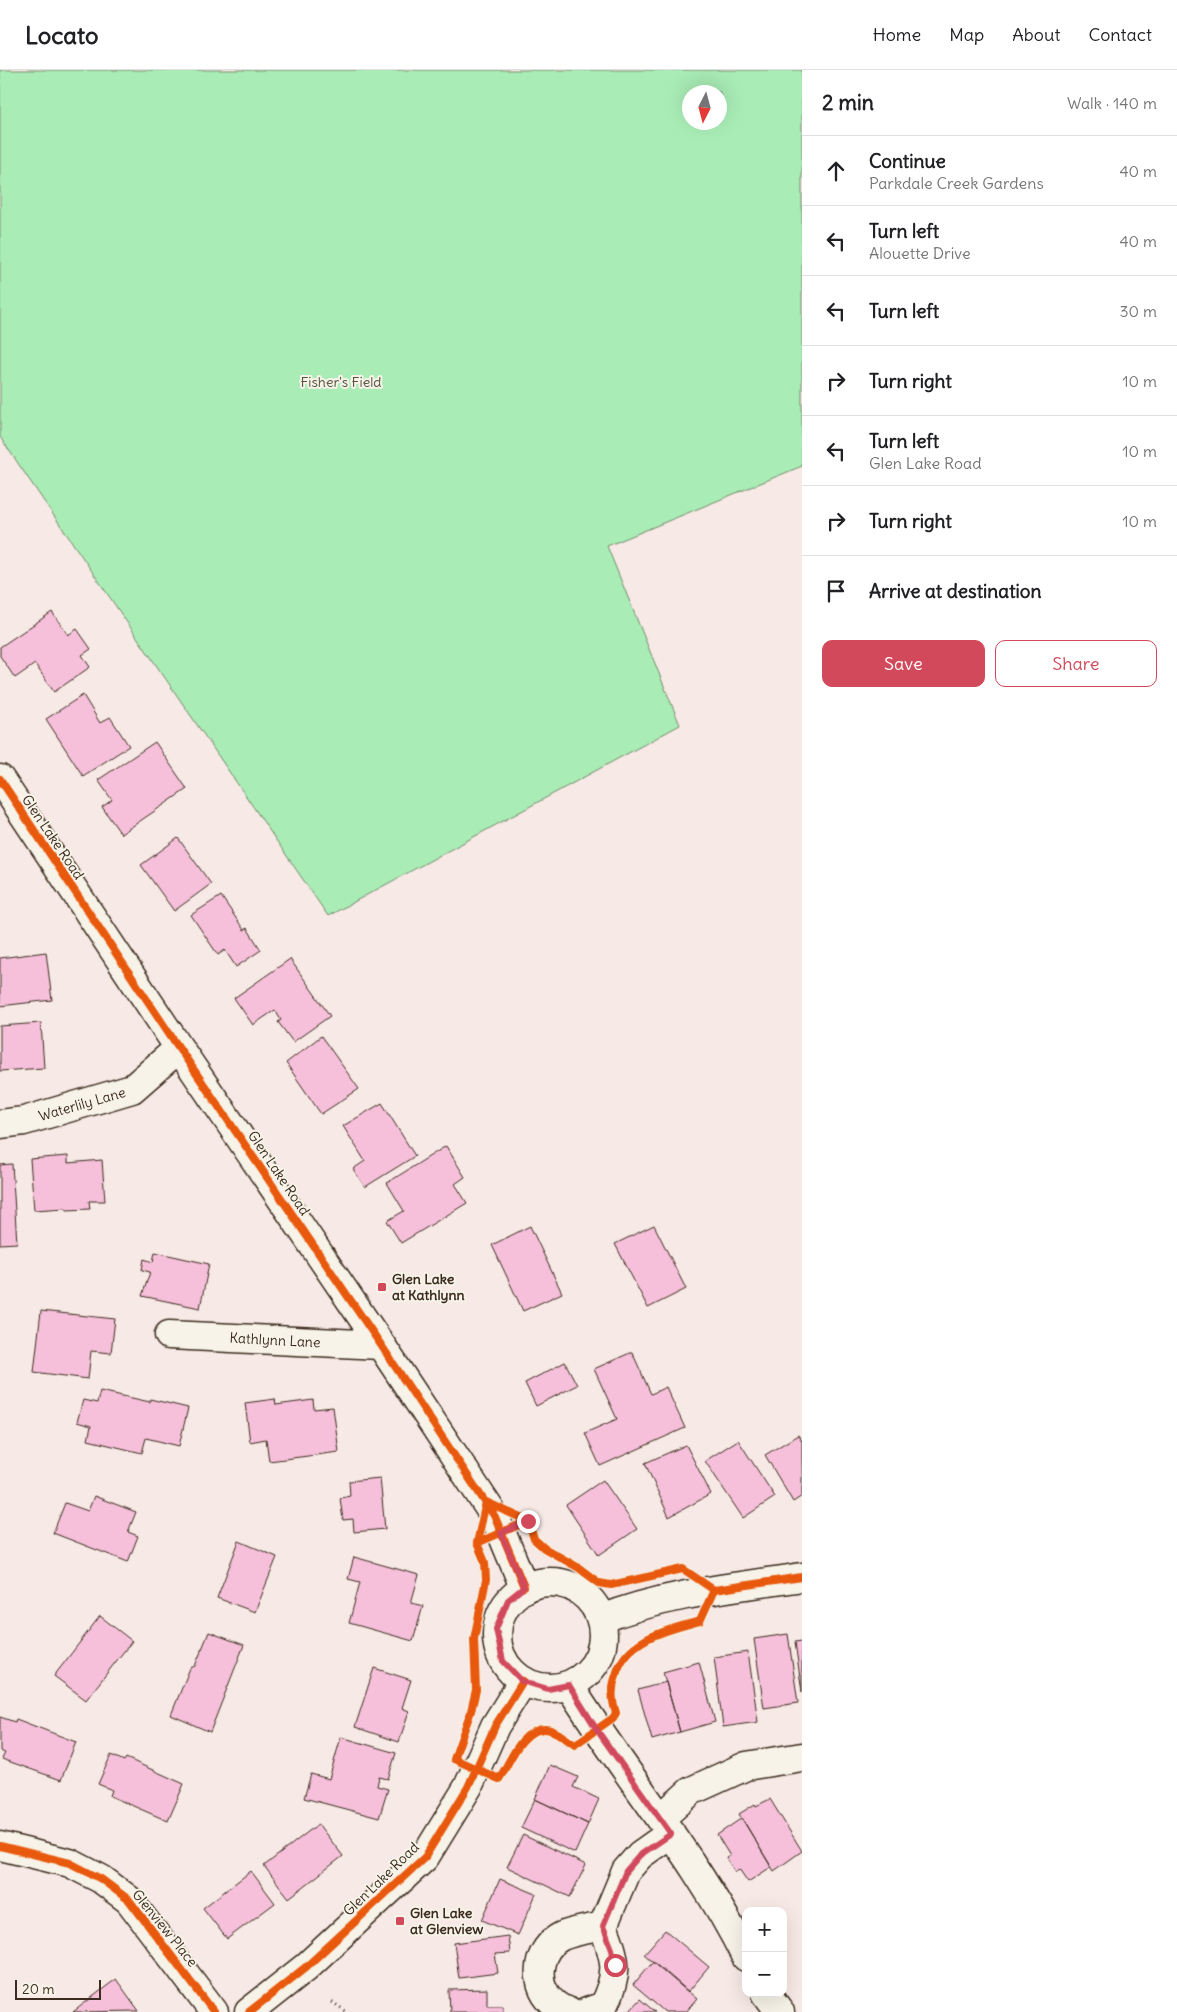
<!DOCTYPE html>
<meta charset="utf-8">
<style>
body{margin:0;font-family:Delius,sans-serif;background:#f6f6f6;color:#202124}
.controls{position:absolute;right:15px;bottom:15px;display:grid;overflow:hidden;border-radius:10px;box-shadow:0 5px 20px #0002}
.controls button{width:45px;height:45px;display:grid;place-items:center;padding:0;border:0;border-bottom:1px solid #e0e0e0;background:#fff;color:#202124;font:25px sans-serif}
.compass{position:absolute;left:682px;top:15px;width:45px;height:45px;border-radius:50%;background:#fff;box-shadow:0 5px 20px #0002;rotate:186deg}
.scale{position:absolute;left:15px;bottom:12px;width:86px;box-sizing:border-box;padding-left:5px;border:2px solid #3b2a1e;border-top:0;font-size:14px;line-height:18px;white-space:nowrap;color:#3b2a1e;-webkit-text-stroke:4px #f7f3e8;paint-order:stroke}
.stop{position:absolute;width:15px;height:15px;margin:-11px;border:4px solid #d1495b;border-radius:50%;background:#fff}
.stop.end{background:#d1495b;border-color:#fff;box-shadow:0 1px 5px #0008}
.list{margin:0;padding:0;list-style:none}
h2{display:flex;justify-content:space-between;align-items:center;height:65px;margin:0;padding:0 20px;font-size:21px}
h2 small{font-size:16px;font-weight:400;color:#757577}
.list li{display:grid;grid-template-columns:32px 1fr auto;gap:15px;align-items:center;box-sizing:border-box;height:70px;padding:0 20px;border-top:1px solid #e0e0e0}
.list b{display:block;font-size:19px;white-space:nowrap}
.list p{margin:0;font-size:16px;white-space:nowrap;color:#757577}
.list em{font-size:16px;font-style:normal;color:#757577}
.actions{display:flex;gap:10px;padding:15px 20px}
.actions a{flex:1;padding:11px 0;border:1px solid #d1495b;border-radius:10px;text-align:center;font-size:18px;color:#d1495b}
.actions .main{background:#d1495b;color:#fff}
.icon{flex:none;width:28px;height:28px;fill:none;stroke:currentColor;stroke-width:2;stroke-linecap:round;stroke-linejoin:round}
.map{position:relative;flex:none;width:802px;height:1942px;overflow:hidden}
header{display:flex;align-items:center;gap:30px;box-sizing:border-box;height:70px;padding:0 25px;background:#fff;border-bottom:1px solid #e0e0e0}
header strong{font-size:24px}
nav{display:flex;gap:28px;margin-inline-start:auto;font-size:18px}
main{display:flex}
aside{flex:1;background:#fff}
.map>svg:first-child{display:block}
.green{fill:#a9ecb6;stroke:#728b6a;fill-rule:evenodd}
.building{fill:#f6c0da;stroke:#3b2a1e}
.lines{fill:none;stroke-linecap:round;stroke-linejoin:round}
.minor-casing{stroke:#3b2a1e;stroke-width:31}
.path{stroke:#3b2a1e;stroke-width:3;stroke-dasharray:1 4;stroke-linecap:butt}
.minor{stroke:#f7f3e8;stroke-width:28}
.cycleway-casing{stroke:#f7f3e8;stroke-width:11}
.cycleway{stroke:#e8590c;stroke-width:8}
.route{stroke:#d1495b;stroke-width:6}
.poi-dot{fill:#d1495b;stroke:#f7f3e8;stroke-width:2}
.labels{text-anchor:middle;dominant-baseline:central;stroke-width:4;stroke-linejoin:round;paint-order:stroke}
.park-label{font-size:14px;fill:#51513c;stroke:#f7f3e8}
.street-label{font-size:14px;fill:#3b2a1e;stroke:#f7f3e8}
.poi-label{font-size:14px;font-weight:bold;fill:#3b2a1e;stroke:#f7f3e8;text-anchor:start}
</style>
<header>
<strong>Locato</strong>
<nav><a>Home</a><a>Map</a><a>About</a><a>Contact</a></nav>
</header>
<main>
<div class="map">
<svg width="802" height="1942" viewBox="0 0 802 1942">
<rect width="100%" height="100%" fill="#f7e9e5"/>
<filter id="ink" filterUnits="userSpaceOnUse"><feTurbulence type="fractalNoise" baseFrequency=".02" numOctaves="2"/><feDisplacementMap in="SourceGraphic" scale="10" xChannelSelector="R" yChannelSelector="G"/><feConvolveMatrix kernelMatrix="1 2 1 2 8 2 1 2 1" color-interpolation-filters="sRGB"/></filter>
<g filter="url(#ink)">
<path class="green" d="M0 0H802V396L607 476 680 655 328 846 0 367ZM690 22H720V52H690Z"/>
<path class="building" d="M52 542 68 565 77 559 91 579 82 585 90 597 54 622 35 594 15 608 0 586V577Z
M83 625 100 653 110 647 129 676 83 706 46 649Z
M155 672 187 719 121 764 102 737 112 730 98 710Z
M178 768 211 814 174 841 141 795Z
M221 826 244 860 247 858 261 880 236 897 225 880 218 885 191 845Z
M46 882 52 930 0 936V888Z
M290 889 330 946 293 972 278 952 281 950 275 940 253 955 234 928Z
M41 953 44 998 0 1001V956Z
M321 966 359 1019 321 1044 286 993Z
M382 1033 415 1086 365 1117 353 1099 365 1091 343 1056Z
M446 1076 465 1107 455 1114 467 1133 401 1173 387 1151 404 1141 387 1113Z
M68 1086V1093L102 1090 105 1131H89L90 1139 67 1140 66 1138 34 1140 30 1089Z
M12 1094 17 1173 0 1174V1095Z
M654 1155 686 1219 648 1238 615 1174Z
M530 1156 562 1223 523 1241 492 1175Z
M155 1182 209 1194 200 1238 142 1226 150 1202 142 1200 144 1189 153 1192Z
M41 1241 115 1249 111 1283 91 1281 88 1309 34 1302Z
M632 1282 651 1324 666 1317 685 1358 600 1396 585 1363 617 1349 594 1299Z
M565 1292 577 1315 536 1336 525 1313Z
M100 1321 150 1332V1329L188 1338 179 1376 146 1368 142 1383 88 1370 91 1356 77 1352 83 1330 97 1333Z
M275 1329 276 1335 313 1330 314 1339 333 1337 339 1382 269 1391 266 1369 250 1372 245 1333Z
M798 1365 802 1371V1426L793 1432 765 1385Z
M738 1370 775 1427 743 1448 705 1391Z
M686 1375 711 1424 669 1447 645 1393Z
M380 1408 385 1459 354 1462 353 1449 343 1450 340 1428 350 1426 349 1411Z
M603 1410 637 1459 599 1485 566 1435Z
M94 1426 136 1442 128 1462 138 1466 128 1492 53 1463 65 1433 88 1441Z
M239 1471 277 1487 255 1542 217 1528Z
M354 1487 419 1505 411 1533 423 1536 413 1571 349 1553 360 1512 348 1509Z
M100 1546 132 1571 86 1630 54 1606Z
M209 1562 244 1575 210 1662 171 1645 190 1598 195 1596Z
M788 1564 798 1633 764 1638 754 1569Z
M802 1571V1622L795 1572Z
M748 1582 758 1652 723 1657 714 1587Z
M699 1592 715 1652 680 1662 663 1602Z
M374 1598 411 1610 402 1638 409 1641 399 1672 355 1657Z
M666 1612 680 1662 652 1670 638 1620Z
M0 1647 15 1652 16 1649 76 1672 61 1710 2 1689 5 1683 0 1681Z
M341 1667 396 1683 388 1709 379 1707 377 1716 388 1719 379 1748 304 1728 311 1704 329 1709Z
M111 1685 124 1691 126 1688 184 1714 168 1751 110 1726 112 1720 98 1714Z
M550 1695 578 1707 573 1717 599 1729 588 1754 535 1729Z
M535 1729 588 1754 575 1783 521 1758Z
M770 1729 802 1781 774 1801 739 1744 755 1734 756 1736Z
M742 1748 771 1797 748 1812 739 1799 735 1802 726 1788 730 1786 717 1765Z
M318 1754 343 1786 289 1828 264 1796Z
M523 1765 586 1795 570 1827 507 1797Z
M251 1801 275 1833 227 1869 203 1838Z
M500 1809 536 1824 518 1865 482 1850Z
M665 1860 709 1897 688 1922 644 1884Z
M508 1866 510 1883 495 1884 498 1903 459 1908 454 1873Z
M653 1891 697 1929 686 1942H665L633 1915Z
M116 1909 139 1941 73 1942Z
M487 1919V1935H503V1942H450L449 1920Z
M640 1929 655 1942H628Z"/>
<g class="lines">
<g class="minor-casing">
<path id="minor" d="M0 709 179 978 381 1275 495 1447 524 1517
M0 1054 24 1051 132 1019 179 978
M169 1265 381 1275
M497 1565a53 53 0 1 1 106 0a53 53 0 1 1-106 0Z
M601 1549C664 1524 735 1517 802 1507
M569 1615C626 1707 698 1790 746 1887
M661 1748 691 1721 746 1696 802 1687
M0 1776 70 1793 101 1809 129 1830 214 1942
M766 1923 780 1942
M249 1942 306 1897 425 1787 468 1717 495 1656 523 1611
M569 1942C563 1940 556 1936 552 1932 532 1913 537 1878 562 1866 574 1861 590 1859 603 1856
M587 1942 603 1936C620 1903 616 1889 603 1856L626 1801 640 1785 671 1763"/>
</g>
<path class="path" d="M332 1932 347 1942"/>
<use href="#minor" class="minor"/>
<g class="cycleway-casing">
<path id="cycleway" d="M0 709 179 978 381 1275 495 1447 524 1517
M477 1473 486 1432 528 1451
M714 1520 802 1507
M580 1671 613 1648 616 1643C611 1630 611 1619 616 1605 626 1568 668 1560 700 1551L714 1520
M575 1675C567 1670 555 1659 545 1659 521 1659 510 1692 499 1709L454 1689 471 1641 476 1620 474 1569 486 1510 485 1492 477 1473 528 1451 534 1469 544 1478 579 1498 599 1513 611 1515 683 1499 714 1520
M0 1776 70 1793 101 1809 129 1830 214 1942
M249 1942 306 1897 425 1787 468 1717 495 1656 523 1611"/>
</g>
<use href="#cycleway" class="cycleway"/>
</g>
</g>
<g class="lines" filter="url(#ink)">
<path class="route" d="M528 1451 501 1463 524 1517 508 1530 496 1559 503 1591 522 1611 548 1619 569 1615 597 1660 671 1764 640 1785 626 1801 603 1856 612 1879 615 1895"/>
</g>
<g class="poi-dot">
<rect x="377" y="1212" width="10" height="10" rx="2.5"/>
<rect x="395" y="1846" width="10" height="10" rx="2.5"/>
</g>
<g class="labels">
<g class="park-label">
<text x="341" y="312">Fisher's Field</text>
</g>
<g class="street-label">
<text transform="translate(53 767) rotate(56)">Glen Lake Road</text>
<text transform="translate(82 1034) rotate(-16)">Waterlily Lane</text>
<text transform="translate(279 1103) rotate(56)">Glen Lake Road</text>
<text transform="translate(275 1270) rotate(3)">Kathlynn Lane</text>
<text transform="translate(381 1809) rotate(-44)">Glen Lake Road</text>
<text transform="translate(165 1858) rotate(51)">Glenview Place</text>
</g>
<g class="poi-label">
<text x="392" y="1209">Glen Lake<tspan x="392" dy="16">at Kathlynn</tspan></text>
<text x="410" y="1843">Glen Lake<tspan x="410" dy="16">at Glenview</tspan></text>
</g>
</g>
</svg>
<div class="controls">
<button>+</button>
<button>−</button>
</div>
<svg class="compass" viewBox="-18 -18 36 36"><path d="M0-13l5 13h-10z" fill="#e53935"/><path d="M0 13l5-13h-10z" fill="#757577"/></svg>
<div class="scale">20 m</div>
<div class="stop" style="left:615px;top:1895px"></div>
<div class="stop end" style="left:528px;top:1451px"></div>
</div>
<aside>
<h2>2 min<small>Walk · 140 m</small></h2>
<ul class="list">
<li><svg class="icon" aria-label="ahead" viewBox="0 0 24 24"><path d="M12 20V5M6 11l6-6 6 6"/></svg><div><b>Continue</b><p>Parkdale Creek Gardens</p></div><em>40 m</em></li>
<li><svg class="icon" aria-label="left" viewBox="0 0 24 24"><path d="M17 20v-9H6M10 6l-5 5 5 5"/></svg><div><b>Turn left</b><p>Alouette Drive</p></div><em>40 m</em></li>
<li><svg class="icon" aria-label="left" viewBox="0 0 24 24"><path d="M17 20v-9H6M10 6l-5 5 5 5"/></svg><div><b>Turn left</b></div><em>30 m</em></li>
<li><svg class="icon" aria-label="right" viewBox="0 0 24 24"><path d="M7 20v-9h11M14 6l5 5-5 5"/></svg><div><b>Turn right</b></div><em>10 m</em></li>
<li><svg class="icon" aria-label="left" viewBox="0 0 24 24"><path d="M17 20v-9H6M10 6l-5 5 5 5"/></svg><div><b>Turn left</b><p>Glen Lake Road</p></div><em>10 m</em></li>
<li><svg class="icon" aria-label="right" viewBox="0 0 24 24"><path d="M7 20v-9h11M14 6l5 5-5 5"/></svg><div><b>Turn right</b></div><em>10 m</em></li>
<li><svg class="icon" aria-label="arrive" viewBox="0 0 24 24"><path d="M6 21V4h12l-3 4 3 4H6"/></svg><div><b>Arrive at destination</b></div></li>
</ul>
<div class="actions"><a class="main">Save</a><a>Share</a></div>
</aside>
</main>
